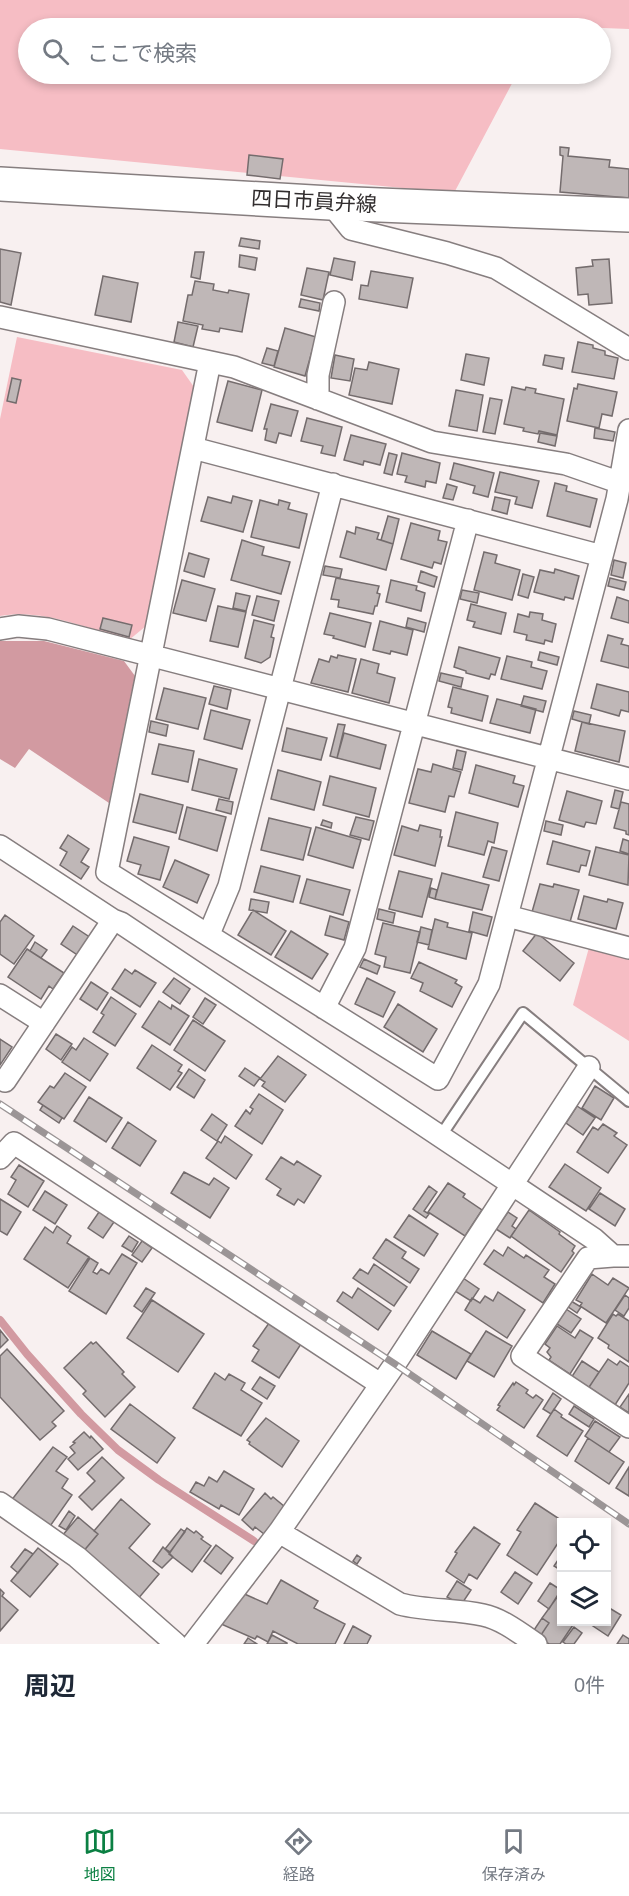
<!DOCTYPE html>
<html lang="ja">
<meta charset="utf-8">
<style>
body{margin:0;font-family:Helvetica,"Noto Sans JP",sans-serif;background:#f6f6f7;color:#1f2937}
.controls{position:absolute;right:18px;bottom:18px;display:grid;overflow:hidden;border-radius:0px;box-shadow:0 3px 9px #0003}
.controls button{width:54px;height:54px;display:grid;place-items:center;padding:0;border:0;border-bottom:2px solid #e0e1e3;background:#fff;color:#1f2937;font:30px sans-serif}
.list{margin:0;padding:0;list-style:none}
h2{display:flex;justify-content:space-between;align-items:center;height:78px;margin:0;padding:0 24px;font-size:26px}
h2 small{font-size:20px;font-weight:400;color:#747a83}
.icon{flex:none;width:33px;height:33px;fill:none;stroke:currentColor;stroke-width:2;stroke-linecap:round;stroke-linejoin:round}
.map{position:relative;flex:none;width:629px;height:1644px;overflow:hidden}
.search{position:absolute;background:#fff;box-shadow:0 3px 9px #0003;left:18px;right:18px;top:18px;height:66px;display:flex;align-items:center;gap:15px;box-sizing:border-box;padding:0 21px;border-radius:33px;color:#747a83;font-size:22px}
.sheet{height:168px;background:#fff}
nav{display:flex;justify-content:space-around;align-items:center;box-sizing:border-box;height:84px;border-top:2px solid #e0e1e3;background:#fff;font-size:16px;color:#747a83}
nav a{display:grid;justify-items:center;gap:3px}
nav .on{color:#0b8043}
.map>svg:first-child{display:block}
.green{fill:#f6bdc4}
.water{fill:#d29aa1}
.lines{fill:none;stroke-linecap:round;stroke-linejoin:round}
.stream{stroke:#d29aa1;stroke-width:8}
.building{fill:#bfb7b7;stroke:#746c6d;stroke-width:1.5}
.lane-casing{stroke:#867e7f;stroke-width:14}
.street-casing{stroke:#867e7f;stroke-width:24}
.primary-casing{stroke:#867e7f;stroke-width:36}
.lane{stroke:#fff;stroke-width:10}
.street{stroke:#fff;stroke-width:21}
.primary{stroke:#fff;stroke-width:33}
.rail-casing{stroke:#9b9596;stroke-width:7}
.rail{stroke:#fff;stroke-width:4.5;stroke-dasharray:14;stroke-linecap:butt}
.labels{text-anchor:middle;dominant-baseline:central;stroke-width:5;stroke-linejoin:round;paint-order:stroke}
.street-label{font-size:21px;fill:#312d2e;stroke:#fff}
</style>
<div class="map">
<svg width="629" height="1644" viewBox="0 0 629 1644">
<rect width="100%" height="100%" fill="#f8f0f0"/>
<path class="green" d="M0 0H629V29L577 27 575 28H28V74H517L454 193 0 149Z
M17 337 182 370 194 387 146 626 129 640C89 629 42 608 0 616V419Z
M590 944 629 955V1041L573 1005Z"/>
<path class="water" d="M0 641H44L124 661 135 676 109 803 29 749 15 768 0 759Z"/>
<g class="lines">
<path class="stream" d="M0 1320 27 1354 81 1414 118 1450 159 1480 254 1541"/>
</g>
<path class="building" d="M560 147 569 148 568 156 610 160 609 167 629 169V198L560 192 563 156 560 155Z
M249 155 283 159 280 179 247 175Z
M241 238 260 241 259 249 239 246Z
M0 249 21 253 11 305 0 302Z
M195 252H204L200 279 191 277Z
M240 255 257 258 255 270 239 267Z
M334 258 355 262 352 280 330 275Z
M609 259 612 303 589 305 588 294 578 295 576 268 593 266 592 260Z
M307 268 329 272 323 300 301 295Z
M371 271 413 278 407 308 359 299 361 285 368 286Z
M103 276 138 283 131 322 95 315Z
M195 281 214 284 213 290 228 293 229 290 249 294 242 332 220 328 219 332 202 329 203 325 183 321 188 295H192Z
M301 299 320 303 319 311 299 307Z
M178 322 198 326 193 347 174 342Z
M285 328 316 337 305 376 274 367Z
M578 342 593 345V348L605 351V355L618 358 614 379 572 372Z
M267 348 278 351 274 366 262 363Z
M466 354 489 358 484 385 461 380Z
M335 355 354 359 350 381 331 378Z
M545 355 564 358 562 369 543 365Z
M369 362 399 369 392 404 349 395 355 368 367 370Z
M12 378 21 380 16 403 7 401Z
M228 381 262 390 252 431 217 422Z
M578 384 617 392 612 416 602 414 599 428 567 421 574 388 577 389Z
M512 387 525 390 526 387 536 389 535 393 564 399 557 435 539 431 538 434 523 431 524 428 504 424Z
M456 390 483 395 477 431 449 426Z
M490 398 502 400 495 434 483 432Z
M271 404 298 411 291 436 279 433 276 443 265 440 267 429H264Z
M307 418 342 427 335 456 321 453 323 446 301 441Z
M595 428 615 432 613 441 594 438Z
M540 433 557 436 555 446 538 442Z
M351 435 386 444 380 465 364 461 363 465 344 460Z
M389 453 397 455 392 475 384 473Z
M402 453 440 463 436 483 426 481 425 487 405 482 407 476 397 474Z
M454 463 494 473 488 497 473 493 475 486 450 479Z
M500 472 539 481 532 508 515 504 517 497 495 492Z
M555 483 567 486 566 491 597 499 590 527 547 516Z
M447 484 457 487 453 500 443 498Z
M233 496 252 501 243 532 201 521 208 497 231 503Z
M495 497 510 500 507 514 492 510Z
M260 500 278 505 279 500 290 503 288 509 307 514 299 548 251 537Z
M388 516 399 519 393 544 381 540Z
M411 523 440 531 438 540 447 542 441 564 434 562 432 568 401 559Z
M356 527 379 533 377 539 393 544 386 570 340 557 347 531 355 534Z
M242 540 264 547 262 555 290 562 281 594 231 580Z
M484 552 497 555 495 563 520 570 512 600 474 590Z
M189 553 209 559 204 577 184 571Z
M614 560 626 563 623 578 611 575Z
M325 566 342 569 340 578 323 575Z
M555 569 579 576 573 599 565 597 564 600 534 592 540 570 554 573Z
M421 571 437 577 434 587 418 582Z
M523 574 534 577 528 598 518 595Z
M336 578 379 586 377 593 380 594 377 606H375L373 614 338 607 339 600 331 599Z
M610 578 626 582 624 590 608 586Z
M182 580 215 589 206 621 173 613Z
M391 580 417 586 416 590 425 593 421 611 386 602Z
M462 590 479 593 477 603 460 599Z
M236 593 250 596 246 611 233 608Z
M257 596 279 601 274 621 252 615Z
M617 597 629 601V623L611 618Z
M471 604 506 613 501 634 473 627 475 622 467 620Z
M218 606 246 612 238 647 210 641Z
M530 612 543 614 542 620 556 624 552 642 545 640 544 644 526 640 527 635 514 632 518 614 529 617Z
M330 613 371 623 365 647 333 638 334 636 324 634Z
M103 618 132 625 129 637 100 629Z
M408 618 426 623 424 632 406 627Z
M254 620 274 625 271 637 274 638 270 657 261 663 245 658Z
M380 621 413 630 407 655 391 651 390 654 373 650Z
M608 635 623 639 621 644 629 646V668L601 661Z
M459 647 500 658 495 675 491 674 489 679 466 673V671L454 667Z
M540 652 559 657 557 665 538 660Z
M338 655 356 659 348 692 311 683 319 659 329 662 331 656 337 658Z
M507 656 532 662 531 667 547 671 542 689 501 679Z
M361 659 379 664 377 673 395 678 389 703 352 693Z
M441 673 463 678 461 687 439 681Z
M597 684 629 692V712L621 710 619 716 591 708Z
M214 686 231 690 227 709 209 704Z
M453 687 488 696 482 721 451 713 452 708 448 707Z
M164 688 206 698 198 729 156 719Z
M524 696 546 701 543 712 521 706Z
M497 699 536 709 530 733 490 723Z
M211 710 250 720 242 749 204 739Z
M574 711 591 715 589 724 572 719Z
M151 721 168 725 166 736 149 732Z
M582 722 625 731 619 762 575 751Z
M338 724 345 725 337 758 330 756Z
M287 728 327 738 321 760 282 751Z
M344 733 386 745 380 769 337 758Z
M159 744 194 751 188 782 152 774Z
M457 750 466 752 462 770 453 768Z
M199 759 237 769 229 799 192 790Z
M433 764 461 772 454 797 449 796 445 812 409 803 418 769 431 772Z
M476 765 515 776 513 783 524 786 518 807 469 793Z
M278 770 321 782 314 810 271 799Z
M330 776 376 788 369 817 323 805Z
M615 790 623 792 619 809 611 807Z
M567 791 602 801 596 824 586 822 584 827 559 820Z
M140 794 183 805 176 833 133 822Z
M219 799 233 802 231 814 216 810Z
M621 802 629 804V835L626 834V831L614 828Z
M187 807 226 817 217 851 179 839Z
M456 812 498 823 494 843 488 841 484 855 448 846Z
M356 817 374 821 369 840 350 835Z
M269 818 311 828 303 860 261 850Z
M323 820 332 823 331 828 321 825Z
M546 821 563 825 561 835 544 831Z
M420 825 441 830 440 837H442L435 866 394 855 402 826 418 831Z
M316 827 361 840 353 868 308 855Z
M68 835 89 849 81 862 89 867 81 879 60 865 67 852 60 848Z
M134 837 169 847 160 880 138 874 141 865 127 861Z
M623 839 629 841V854L620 851Z
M553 841 590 851 586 866 581 865 579 872 547 864Z
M492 847 507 851 499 881 483 877Z
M596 847 629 855 628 885 589 875Z
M175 860 209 875 197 903 163 887Z
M261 866 300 876 293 902 254 892Z
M399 871 432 879 422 917 389 909Z
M442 873 489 885 482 910 435 899Z
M307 879 350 890 343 915 300 903Z
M540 884 553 887 554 884 579 890 570 922 532 912Z
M431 888 437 890 435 899 429 897Z
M584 896 607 902 608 899 623 903 616 929 578 919Z
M251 899 269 902 267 913 249 910Z
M379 909 395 913 393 923 377 919Z
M253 910 286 931 271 955 238 935Z
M473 912 492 917 487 936 469 931Z
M5 915 34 936 14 964 0 954V922Z
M330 916 349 922 344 940 325 935Z
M435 919 448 923 447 927 472 933 466 959 428 949Z
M383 923 420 932 410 973 384 967 386 957 375 954Z
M73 926 91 938 79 956 61 944Z
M421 927 432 930 429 945 417 942Z
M291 931 328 954 312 979 275 957Z
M537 933 574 963 560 981 523 951Z
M35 942 47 950 41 958 30 951Z
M27 949 64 973 53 989 49 986 41 999 8 977Z
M364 959 380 966 377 974 360 967Z
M419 962 457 980 455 983 462 987 452 1007 420 991 423 983 411 978Z
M125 969 132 974 135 970 156 983 140 1007 112 989Z
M174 978 190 989 180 1004 163 992Z
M367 978 395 992 383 1017 355 1004Z
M91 982 108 993 97 1010 80 999Z
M111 997 136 1014 115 1046 93 1032 104 1015 101 1013Z
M205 998 216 1005 203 1024 193 1017Z
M159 1001 171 1009 172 1005 189 1016 170 1045 142 1027Z
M398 1004 437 1029 423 1052 384 1027Z
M193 1020 225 1041 205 1071 174 1050Z
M56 1034 72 1044 61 1060 46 1049Z
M84 1038 108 1054 90 1081 62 1062 72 1047 76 1050Z
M0 1039 12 1047 0 1065Z
M152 1045 182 1065 178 1071 182 1073 170 1090 137 1068Z
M278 1056 306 1075 285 1102 262 1086 265 1082 260 1079Z
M245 1068 260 1078 254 1086 239 1076Z
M189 1069 205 1080 194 1098 177 1087Z
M65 1073 86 1087 64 1119 38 1102 50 1086 54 1088Z
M595 1086 614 1098 601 1120 582 1108Z
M259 1094 283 1110 262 1144 235 1126 246 1110 250 1114 253 1109 250 1107Z
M89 1097 122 1118 106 1142 74 1121Z
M43 1105 62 1118 59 1123 40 1110Z
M577 1106 595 1118 583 1135 566 1123Z
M212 1114 227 1125 217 1141 201 1130Z
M128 1122 156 1141 140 1166 112 1148Z
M603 1124 617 1133 614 1136 627 1145 608 1173 577 1152 593 1127 598 1130Z
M225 1136 252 1155 236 1179 206 1158 218 1141 221 1143Z
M281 1157 294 1165 297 1161 321 1176 304 1203 298 1199 294 1205 277 1195 281 1189 266 1179Z
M565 1164 601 1188 586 1211 549 1187Z
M19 1165 44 1181 28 1207 8 1194 16 1180 11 1177Z
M184 1172 209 1185 214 1178 229 1188 210 1218 171 1193Z
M448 1183 465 1194 463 1197 482 1210 465 1236 428 1212Z
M429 1186 437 1192 424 1211 429 1214 426 1218 413 1209Z
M45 1191 67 1205 55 1224 33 1210Z
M600 1193 625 1209 615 1226 589 1209Z
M0 1199 21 1212 7 1235 0 1231Z
M529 1210 560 1232 559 1234 575 1246 572 1251 574 1253 561 1272 511 1236Z
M99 1212 114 1222 103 1238 88 1228Z
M508 1212 517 1218 512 1226 516 1229 510 1238 496 1229Z
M409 1215 438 1234 424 1256 394 1237Z
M57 1226 71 1236 67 1243 89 1257 68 1288 24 1259 45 1227 53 1233Z
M129 1236 138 1242 132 1252 122 1246Z
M386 1239 406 1252 402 1258 419 1269 410 1283 373 1258Z
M142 1241 152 1248 142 1262 132 1255Z
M508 1247 524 1258 526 1255 549 1270 544 1277 555 1284 543 1303 484 1264 494 1250 503 1256Z
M122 1254 137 1263 106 1314 69 1291 90 1258 98 1263 93 1272 97 1274 101 1269 109 1274Z
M374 1264 407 1287 394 1306 353 1278 360 1269 368 1274Z
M592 1274 608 1285 613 1278 629 1288 606 1323 580 1306 582 1303 576 1300Z
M463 1278 479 1289 471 1301 455 1291Z
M146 1288 155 1293 142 1312 134 1306Z
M358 1288 391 1311 378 1330 337 1301 343 1292 352 1298Z
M498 1292 525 1310 507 1338 465 1310 472 1298 480 1303 485 1296 493 1301Z
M625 1295 629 1298V1308L624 1316 615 1310Z
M152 1300 204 1334 178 1372 127 1338Z
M571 1301 581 1307 577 1313 567 1306Z
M566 1309 581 1319 571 1333 557 1324Z
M613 1314 616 1316 618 1314 629 1321V1362L608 1348 609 1345 598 1338Z
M269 1323 301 1344 279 1378 252 1361 259 1350 253 1346Z
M557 1326 575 1338 580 1330 593 1338 570 1374 549 1360 551 1357 547 1352 550 1348 545 1344Z
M0 1330 8 1340 0 1348Z
M432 1331 471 1354 456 1379 417 1355Z
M486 1331 512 1346 494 1377 467 1361Z
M91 1342 93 1344 96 1342 124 1372 122 1374 135 1387 105 1417 83 1394 86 1391 64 1368Z
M7 1349 64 1411 52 1422 56 1426 40 1440 0 1397V1356Z
M608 1359 617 1365 620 1361 629 1367V1383L615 1405 589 1387Z
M582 1361 599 1372 588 1389 571 1378Z
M215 1373 225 1380 229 1374 245 1383 241 1390 262 1403 241 1436 193 1408Z
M260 1377 275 1386 267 1399 252 1389Z
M516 1382 528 1390 526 1393 533 1398 536 1395 543 1400 524 1428 497 1410 500 1406 498 1405 513 1383 514 1385Z
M553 1393 561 1399 551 1414 543 1409Z
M629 1394V1413L620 1407Z
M130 1404 175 1438 157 1463 111 1429Z
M574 1406 594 1419 589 1427 569 1414Z
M554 1409 562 1415 561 1417 583 1431 567 1456 537 1436Z
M266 1418 299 1441 282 1467 249 1444 250 1442 247 1440Z
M595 1421 620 1437 609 1452 585 1436Z
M84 1432 90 1438 91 1436 103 1449 78 1470 68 1459 75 1453 70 1447 75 1443 73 1442Z
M588 1438 624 1462 609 1484 575 1461Z
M53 1447 67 1457 56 1471 68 1479 62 1488 72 1495 48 1529 10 1502Z
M102 1457 124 1478 92 1510 79 1497 95 1481 87 1473Z
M629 1467V1496L616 1488Z
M224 1471 254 1489 239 1515 221 1505 219 1509 190 1492 196 1482 204 1486 209 1477 217 1482Z
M265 1493 271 1499 273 1497 285 1507 282 1513 264 1534 255 1527 253 1530 242 1520Z
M121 1499 150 1524 129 1548 159 1574 137 1600 82 1553 98 1534 94 1531Z
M535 1503 564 1522H562V1537L537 1575 507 1555 521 1532 517 1530Z
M69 1511 75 1516 66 1530 59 1526Z
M78 1517 98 1534 82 1553 62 1536Z
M474 1527 500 1544 477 1579 469 1574 464 1583 446 1571 457 1553 455 1552Z
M187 1528 194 1533 196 1531 203 1537 201 1539 211 1546 192 1572 169 1554Z
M181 1529 185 1532 170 1552 165 1549Z
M216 1545 233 1558 221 1574 204 1561Z
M163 1547 173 1557 162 1568 153 1561Z
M38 1548 58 1564 30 1597 11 1581Z
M25 1549 33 1554 18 1573 11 1567Z
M562 1554V1571L554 1566Z
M357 1555 361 1558 357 1564 353 1561Z
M515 1572 532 1583 518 1604 501 1592Z
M281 1580 318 1601 314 1608 345 1624 335 1644H298L273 1631 268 1642 257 1636 255 1639 221 1624 240 1592 267 1604Z
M457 1581 471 1590 461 1605 447 1597Z
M550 1583 561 1590 549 1609 538 1601Z
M0 1589 4 1593 2 1596 18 1610 0 1631Z
M558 1596 562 1598V1622H575L560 1644H549L539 1638 549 1623 542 1618Z
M606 1606 621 1615 608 1636 587 1622H606Z
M542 1618 549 1623 539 1638 532 1633Z
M353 1626 371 1636 367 1644H344Z
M574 1627 582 1633 574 1644H566L563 1642Z
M272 1635 287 1643V1644H267Z
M623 1635 629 1639V1644H617Z
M248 1638 257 1644H244Z"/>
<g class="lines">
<g class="lane-casing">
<path id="lane" d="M440 1137 523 1013 629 1101"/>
</g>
<g class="street-casing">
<path id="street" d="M330 203 351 229 447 253 496 268 629 349
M0 317 234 367 432 442 566 464 618 482
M210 362 107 872 438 1079 489 984 602 556 617 499 629 430
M318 399V375L334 302
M193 448 602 556
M0 629 18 626 48 629 629 779
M0 846 113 920 121 923 594 1239 613 1256
M507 916 629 948
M209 934 229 886 333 484
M0 995 44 1023
M324 1008 355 948 468 520
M5 1081 113 920
M0 1158 14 1143 380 1384
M629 1256H613L588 1258 522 1356 629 1427
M0 1503 77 1557 176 1644
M279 1532 400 1604C427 1611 456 1609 483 1615 502 1619 520 1633 536 1644
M193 1644 279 1532 395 1364 589 1067"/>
</g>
<g class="primary-casing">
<path id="primary" d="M0 184 330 203 629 215"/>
</g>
<use href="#lane" class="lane"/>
<use href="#street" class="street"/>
<use href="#primary" class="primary"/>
<g class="rail-casing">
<path id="rail" d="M0 1104 395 1364 629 1524"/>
</g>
<use href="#rail" class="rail"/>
</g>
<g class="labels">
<g class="street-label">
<text transform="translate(314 201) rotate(3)">四日市員弁線</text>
</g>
</g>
</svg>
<div class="controls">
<button><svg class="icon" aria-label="locate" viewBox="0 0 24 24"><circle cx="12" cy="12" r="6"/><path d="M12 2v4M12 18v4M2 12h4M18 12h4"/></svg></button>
<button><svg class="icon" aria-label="layers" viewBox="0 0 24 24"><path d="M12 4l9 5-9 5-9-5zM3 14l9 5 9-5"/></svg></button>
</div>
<div class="search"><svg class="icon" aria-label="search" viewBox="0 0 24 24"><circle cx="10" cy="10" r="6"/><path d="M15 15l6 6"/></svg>ここで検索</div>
</div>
<section class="sheet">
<h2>周辺<small>0件</small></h2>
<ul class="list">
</ul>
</section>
<nav>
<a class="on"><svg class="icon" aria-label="map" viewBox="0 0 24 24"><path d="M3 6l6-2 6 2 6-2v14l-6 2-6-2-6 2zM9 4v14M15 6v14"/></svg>地図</a>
<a><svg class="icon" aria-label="directions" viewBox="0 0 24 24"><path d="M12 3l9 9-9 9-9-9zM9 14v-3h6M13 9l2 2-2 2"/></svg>経路</a>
<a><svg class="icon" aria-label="saved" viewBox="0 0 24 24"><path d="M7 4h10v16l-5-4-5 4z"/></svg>保存済み</a>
</nav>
